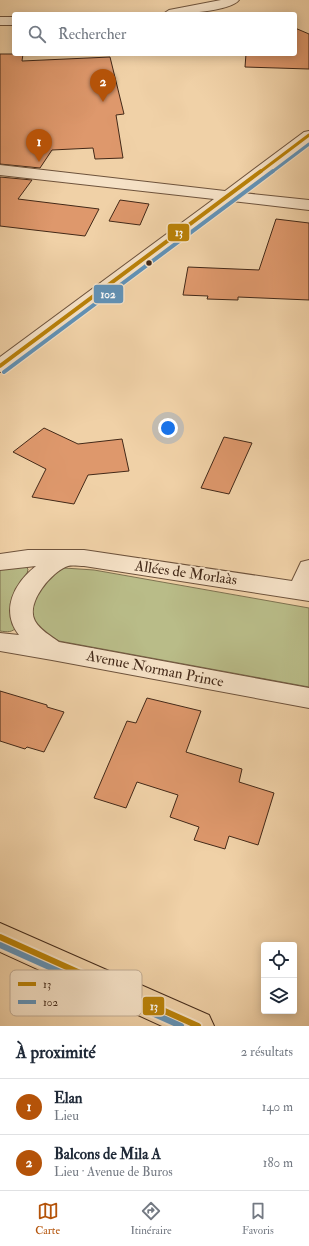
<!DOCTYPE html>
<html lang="fr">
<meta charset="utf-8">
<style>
body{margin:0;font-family:"IM FELL Double Pica",serif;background:#f6f6f7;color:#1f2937}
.controls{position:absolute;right:12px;bottom:12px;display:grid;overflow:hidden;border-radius:4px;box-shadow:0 2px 10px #0003}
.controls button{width:36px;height:36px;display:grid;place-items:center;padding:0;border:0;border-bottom:1px solid #e0e1e3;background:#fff;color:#1f2937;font:20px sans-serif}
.you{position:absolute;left:168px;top:428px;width:14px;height:14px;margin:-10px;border:3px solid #fff;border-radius:50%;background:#1a73e8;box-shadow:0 0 0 6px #1a73e833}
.badge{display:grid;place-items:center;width:26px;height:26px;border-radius:50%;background:#b45309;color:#fff;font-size:13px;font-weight:700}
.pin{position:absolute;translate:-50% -33px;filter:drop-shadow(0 1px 2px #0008)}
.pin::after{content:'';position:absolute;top:21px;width:14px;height:12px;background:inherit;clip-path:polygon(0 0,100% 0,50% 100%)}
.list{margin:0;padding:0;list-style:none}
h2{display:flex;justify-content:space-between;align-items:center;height:52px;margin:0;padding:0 16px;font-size:17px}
h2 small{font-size:13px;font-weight:400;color:#747a83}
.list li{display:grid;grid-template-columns:26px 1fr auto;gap:12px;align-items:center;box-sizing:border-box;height:56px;padding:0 16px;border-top:1px solid #e0e1e3}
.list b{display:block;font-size:15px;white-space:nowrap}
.list p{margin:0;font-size:13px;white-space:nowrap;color:#747a83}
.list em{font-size:13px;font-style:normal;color:#747a83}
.icon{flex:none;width:22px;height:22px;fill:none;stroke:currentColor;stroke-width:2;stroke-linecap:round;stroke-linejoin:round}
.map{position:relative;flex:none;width:309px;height:1026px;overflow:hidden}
.search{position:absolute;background:#fff;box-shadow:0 2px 10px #0003;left:12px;right:12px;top:12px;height:44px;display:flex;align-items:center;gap:10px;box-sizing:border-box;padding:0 14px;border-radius:4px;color:#747a83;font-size:15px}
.sheet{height:164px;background:#fff}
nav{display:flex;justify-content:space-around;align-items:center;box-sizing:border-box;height:56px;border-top:1px solid #e0e1e3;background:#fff;font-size:11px;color:#747a83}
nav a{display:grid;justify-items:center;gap:2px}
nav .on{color:#b45309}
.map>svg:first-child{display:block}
.green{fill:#b9bc88;stroke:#7e7250}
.building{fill:#de986c;stroke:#432918}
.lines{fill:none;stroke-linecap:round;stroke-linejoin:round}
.minor-casing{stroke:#6e533c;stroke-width:2}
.major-casing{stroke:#432918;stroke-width:2}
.minor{fill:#f5e1c6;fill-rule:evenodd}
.major{fill:#f0d1a7;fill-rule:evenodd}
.bus-1-far2-casing{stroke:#f5e1c6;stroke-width:5}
.bus-1-far1-casing{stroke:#f5e1c6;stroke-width:6}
.bus-1-casing{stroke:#f5e1c6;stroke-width:10}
.bus-2-far2-casing{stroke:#f5e1c6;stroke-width:5}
.bus-2-far1-casing{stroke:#f5e1c6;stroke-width:6}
.bus-2-casing{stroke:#f5e1c6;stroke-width:10}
.bus-1-far2{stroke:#b98108;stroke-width:3}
.bus-1-far1{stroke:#b98108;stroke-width:4}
.bus-1{stroke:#b98108;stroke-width:6}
.bus-2-far2{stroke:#6192b7;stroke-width:3}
.bus-2-far1{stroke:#6192b7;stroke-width:4}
.bus-2{stroke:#6192b7;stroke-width:6}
.bus-dot{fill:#432918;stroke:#f5e1c6;stroke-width:1.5}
.labels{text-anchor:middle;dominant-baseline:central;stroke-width:4;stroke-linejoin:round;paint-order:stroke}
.street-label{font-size:15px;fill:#432918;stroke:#f5e1c6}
.key{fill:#f5e1c6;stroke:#c0aa92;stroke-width:1}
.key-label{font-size:11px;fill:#432918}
.line-badge{stroke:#f5e1c6;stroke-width:1.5}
.badge-label{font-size:11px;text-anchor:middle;font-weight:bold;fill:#fff}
</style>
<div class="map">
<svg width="309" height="1026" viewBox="0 0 309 1026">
<rect width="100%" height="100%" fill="#f0d1a7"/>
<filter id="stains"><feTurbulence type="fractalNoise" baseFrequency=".005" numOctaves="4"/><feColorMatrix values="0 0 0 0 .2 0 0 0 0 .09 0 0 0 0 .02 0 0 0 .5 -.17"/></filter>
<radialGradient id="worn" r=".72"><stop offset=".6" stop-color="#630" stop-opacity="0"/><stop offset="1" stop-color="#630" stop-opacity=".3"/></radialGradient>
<path class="green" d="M0 567H26L28 569 17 626C13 633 7 632 0 631Z
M64 568 94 570 309 608V687L59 641C53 637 45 634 40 629 18 607 43 579 64 568Z"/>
<path class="building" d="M295 28 309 34V69L245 67 246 54H295Z
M0 54H23L22 61 110 57 124 114 116 115 123 158 95 159 93 148 52 150 40 168 0 164Z
M0 177 32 180 18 199 99 209 85 236 0 226Z
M120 200 149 204 140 225 109 221Z
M276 219 309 223V300L238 297V300L207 299 208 296 183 295 188 267 259 270Z
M44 428 78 444 122 439 129 471 88 475 74 504 32 497 46 469 13 452Z
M224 437 252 443 229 494 201 488Z
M0 691 47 705V707L64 712 44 752 27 747 25 749 0 741Z
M147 698 201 711 186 752 242 769 239 782 274 793 258 845 229 836 225 849 194 840 199 827 170 817 178 795 137 782 126 808 94 798 127 721 136 723Z"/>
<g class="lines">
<g class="minor-casing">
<path id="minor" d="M221 0H239C230 12 178 14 163 14L169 10Z
M0 17H14V25H0Z
M309 131V142L243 193 309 200V210L232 201 7 370 0 372V357L214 199 0 175V165L225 191 304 132Z
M28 550H84L292 581 301 562 309 560V601L84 566C79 566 72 565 68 566 52 571 25 603 35 621 40 630 51 636 59 642L309 688V708L52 660 0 651V633L19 635C0 611 14 583 36 566L0 570V554Z"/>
</g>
<g class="major-casing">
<path id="major" d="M0 923 209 1015 214 1026H162L0 952Z"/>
</g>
<use href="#minor" class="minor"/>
<use href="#major" class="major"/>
<g class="bus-1-far2-casing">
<path id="bus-1-far2" d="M260 172 309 135"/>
</g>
<g class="bus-1-far1-casing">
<path id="bus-1-far1" d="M0 366 261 171"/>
</g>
<g class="bus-1-casing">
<path id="bus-1" d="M0 937 198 1026"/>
</g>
<g class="bus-2-far2-casing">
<path id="bus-2-far2" d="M272 172 309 144"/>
</g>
<g class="bus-2-far1-casing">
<path id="bus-2-far1" d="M4 372 273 171"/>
</g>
<g class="bus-2-casing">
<path id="bus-2" d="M0 945 181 1026"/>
</g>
<use href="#bus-1-far2" class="bus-1-far2"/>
<use href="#bus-1-far1" class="bus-1-far1"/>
<use href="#bus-1" class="bus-1"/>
<use href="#bus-2-far2" class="bus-2-far2"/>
<use href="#bus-2-far1" class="bus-2-far1"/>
<use href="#bus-2" class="bus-2"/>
</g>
<circle class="bus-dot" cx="149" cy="263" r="3.5"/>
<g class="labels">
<g class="street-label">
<text transform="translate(186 573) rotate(8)">Allées de Morlaàs</text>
<text transform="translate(155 669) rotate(11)">Avenue Norman Prince</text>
</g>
</g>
<rect x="10" y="970" width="132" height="46" rx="6" class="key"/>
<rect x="18" y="982" width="18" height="4" fill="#b98108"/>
<rect x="18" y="1000" width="18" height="4" fill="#6192b7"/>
<g class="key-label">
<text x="43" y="988">13</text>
<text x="43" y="1006">102</text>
</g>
<g class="line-badge">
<rect x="167" y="223" width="23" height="19" rx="4" fill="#b98108"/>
<rect x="93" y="284" width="31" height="20" rx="4" fill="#6192b7"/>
<rect x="142" y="996" width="23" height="20" rx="4" fill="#b98108"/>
</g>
<g class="badge-label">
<text x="179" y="236">13</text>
<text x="108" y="298">102</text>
<text x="154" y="1010">13</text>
</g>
<rect width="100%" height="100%" filter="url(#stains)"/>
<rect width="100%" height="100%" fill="url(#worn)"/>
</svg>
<div class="controls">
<button><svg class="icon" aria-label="locate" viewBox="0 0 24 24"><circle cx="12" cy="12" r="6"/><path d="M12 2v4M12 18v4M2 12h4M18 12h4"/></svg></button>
<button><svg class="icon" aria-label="layers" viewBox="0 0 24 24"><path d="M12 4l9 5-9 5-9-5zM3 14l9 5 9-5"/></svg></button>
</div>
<div class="you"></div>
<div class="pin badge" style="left:39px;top:162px">1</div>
<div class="pin badge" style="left:103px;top:102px">2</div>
<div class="search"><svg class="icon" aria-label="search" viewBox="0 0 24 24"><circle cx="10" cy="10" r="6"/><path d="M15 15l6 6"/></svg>Rechercher</div>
</div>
<section class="sheet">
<h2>À proximité<small>2 résultats</small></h2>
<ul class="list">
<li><span class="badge">1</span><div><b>Elan</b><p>Lieu</p></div><em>140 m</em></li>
<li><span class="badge">2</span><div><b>Balcons de Mila A</b><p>Lieu · Avenue de Buros</p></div><em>180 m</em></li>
</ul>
</section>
<nav>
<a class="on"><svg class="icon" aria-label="map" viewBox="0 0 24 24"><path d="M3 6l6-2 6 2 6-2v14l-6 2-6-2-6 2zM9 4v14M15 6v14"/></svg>Carte</a>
<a><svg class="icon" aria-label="directions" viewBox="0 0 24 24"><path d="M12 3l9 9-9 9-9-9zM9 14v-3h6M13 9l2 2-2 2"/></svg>Itinéraire</a>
<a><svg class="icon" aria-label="saved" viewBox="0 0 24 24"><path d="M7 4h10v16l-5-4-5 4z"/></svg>Favoris</a>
</nav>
